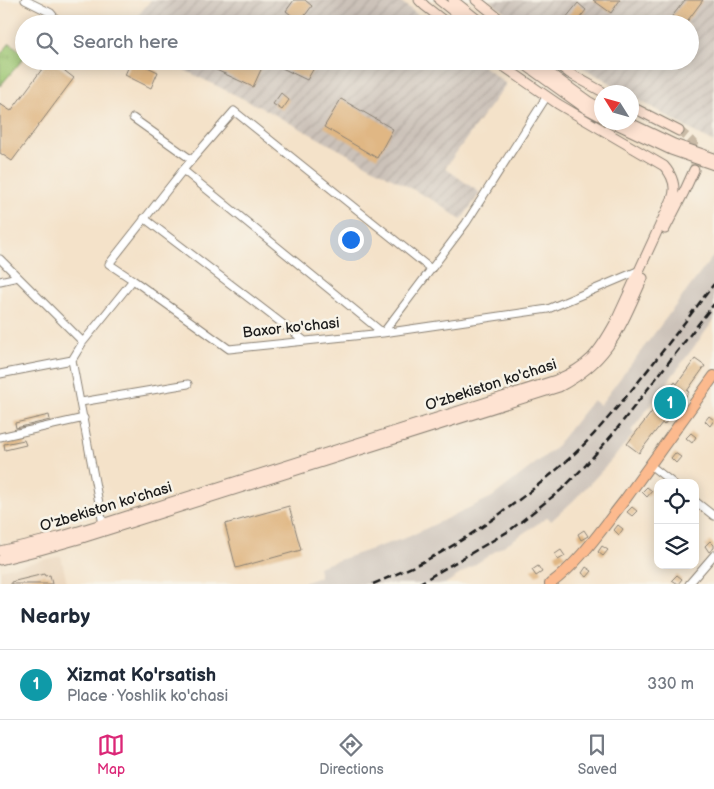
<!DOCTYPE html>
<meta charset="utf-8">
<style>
body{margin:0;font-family:"Balsamiq Sans",sans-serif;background:#f6f6f7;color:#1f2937}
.controls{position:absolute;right:15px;bottom:15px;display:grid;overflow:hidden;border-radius:10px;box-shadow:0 2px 12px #0003}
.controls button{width:45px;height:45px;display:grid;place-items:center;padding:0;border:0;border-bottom:1px solid #e0e1e3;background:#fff;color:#1f2937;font:25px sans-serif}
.compass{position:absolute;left:594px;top:85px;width:45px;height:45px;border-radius:50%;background:#fff;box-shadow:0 2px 12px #0003;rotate:307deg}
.you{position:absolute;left:350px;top:239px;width:18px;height:18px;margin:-12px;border:4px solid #fff;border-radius:50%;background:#1a73e8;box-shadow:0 0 0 8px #1a73e833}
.badge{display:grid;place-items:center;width:32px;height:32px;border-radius:50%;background:#db2777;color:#fff;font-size:16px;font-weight:700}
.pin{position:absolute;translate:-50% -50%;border:2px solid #fff;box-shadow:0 1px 5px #0006}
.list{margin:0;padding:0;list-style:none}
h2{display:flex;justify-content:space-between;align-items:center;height:65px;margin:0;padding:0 20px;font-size:21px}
h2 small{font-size:16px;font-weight:400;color:#747a83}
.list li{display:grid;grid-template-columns:32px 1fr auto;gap:15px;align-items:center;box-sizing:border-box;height:70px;padding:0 20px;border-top:1px solid #e0e1e3}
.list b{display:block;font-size:19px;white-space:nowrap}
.list p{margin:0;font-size:16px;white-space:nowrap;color:#747a83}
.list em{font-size:16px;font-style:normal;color:#747a83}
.icon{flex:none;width:28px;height:28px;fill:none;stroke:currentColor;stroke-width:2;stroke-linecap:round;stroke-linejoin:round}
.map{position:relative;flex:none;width:714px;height:584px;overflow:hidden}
.search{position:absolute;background:#fff;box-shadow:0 2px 12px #0003;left:15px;right:15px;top:15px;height:55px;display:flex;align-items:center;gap:12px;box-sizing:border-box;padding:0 18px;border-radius:28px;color:#747a83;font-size:19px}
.sheet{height:135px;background:#fff}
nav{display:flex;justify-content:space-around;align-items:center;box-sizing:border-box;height:70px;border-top:1px solid #e0e1e3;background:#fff;font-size:14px;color:#747a83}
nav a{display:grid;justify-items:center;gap:2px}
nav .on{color:#db2777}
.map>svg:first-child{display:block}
.built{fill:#ead3b8}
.industrial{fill:url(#industrial-furrows)}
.railway{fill:#ccc2b9}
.grass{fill:url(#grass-tufts);stroke:#5d7248}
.building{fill:#e0b784}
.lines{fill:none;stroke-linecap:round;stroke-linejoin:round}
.secondary-tunnel{stroke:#c9baa6;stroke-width:9;stroke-dasharray:9 4.5;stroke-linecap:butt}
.minor-casing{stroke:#887f72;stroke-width:9}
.secondary-casing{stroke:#887f72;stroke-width:11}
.primary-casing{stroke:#887f72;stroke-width:12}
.minor{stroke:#fff;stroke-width:7}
.secondary{stroke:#fee3d2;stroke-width:9}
.primary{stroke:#fcba8e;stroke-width:10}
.rail{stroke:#1c1c1c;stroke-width:2.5;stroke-dasharray:8 4;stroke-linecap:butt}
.labels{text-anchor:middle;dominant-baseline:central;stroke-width:5;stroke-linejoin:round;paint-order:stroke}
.street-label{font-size:15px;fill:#1c1c1c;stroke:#f7f3e8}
</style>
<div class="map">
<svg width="714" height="584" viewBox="0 0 714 584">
<defs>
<pattern id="industrial-furrows" width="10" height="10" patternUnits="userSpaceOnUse" patternTransform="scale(1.25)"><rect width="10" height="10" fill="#ccc2b9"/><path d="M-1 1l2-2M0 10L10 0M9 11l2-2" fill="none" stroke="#afa69e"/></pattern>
<pattern id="grass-tufts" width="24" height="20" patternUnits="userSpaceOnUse" patternTransform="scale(1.25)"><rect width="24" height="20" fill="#9ec773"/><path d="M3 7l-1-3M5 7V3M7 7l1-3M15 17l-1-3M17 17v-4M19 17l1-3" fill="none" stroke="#88aa63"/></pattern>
</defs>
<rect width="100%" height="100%" fill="#f7f3e8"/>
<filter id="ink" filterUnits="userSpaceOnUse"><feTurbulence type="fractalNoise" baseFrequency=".02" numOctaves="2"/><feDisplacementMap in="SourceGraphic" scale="10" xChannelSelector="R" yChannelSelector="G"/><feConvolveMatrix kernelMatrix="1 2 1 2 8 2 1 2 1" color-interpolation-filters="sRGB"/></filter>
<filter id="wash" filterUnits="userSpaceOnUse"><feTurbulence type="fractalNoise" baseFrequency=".0096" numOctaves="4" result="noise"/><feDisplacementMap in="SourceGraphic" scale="20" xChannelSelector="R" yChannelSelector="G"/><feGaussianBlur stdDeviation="1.12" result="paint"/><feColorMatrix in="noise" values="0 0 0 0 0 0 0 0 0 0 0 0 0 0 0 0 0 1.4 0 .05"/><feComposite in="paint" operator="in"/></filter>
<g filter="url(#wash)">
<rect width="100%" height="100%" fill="#f4e2c9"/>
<path class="built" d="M61 556 67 584H0V570Z"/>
<path class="industrial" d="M151 0H399L429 24H131Z
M489 0H714V142L703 137 632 96V92H626L572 61H690V24H521Z
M166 61H477L506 84 445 168 480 193 461 220 438 203 266 110Z"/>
<path class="railway" d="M714 255V320L631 431 634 434 598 475 573 501 551 521 548 517 445 584H300L320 577 318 567 408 537 492 497 554 449 593 400 600 405Z"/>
<path class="grass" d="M10 43 24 54V58L0 86V55Z"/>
<g id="blocks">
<path class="building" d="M294 0H305L312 6 300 22 286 11Z
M593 0H620L611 13Z
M685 0H703L685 24H666Z
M578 3 586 10 575 24H561Z
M48 61H52L74 78 12 161 0 153V104L11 111Z
M131 61H135L158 72 151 88 125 75Z
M197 61H265L253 87Z
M286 61H302L314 68 307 80 282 68Z
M281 93 289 100 282 110 273 104Z
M341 99 393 129 377 158 324 127Z
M695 359 705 366 687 391 689 392 664 425 662 423 639 453 627 444 675 382 677 384Z
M49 415 50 420 16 428 15 423Z
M709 416 714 420 710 426 705 421Z
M691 433 696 437 692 443 686 438Z
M24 440 26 445 5 450 4 444Z
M675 453 681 457 676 463 671 458Z
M647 487 652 491 647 497 642 492Z
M289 506 301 550 236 568 225 524Z
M632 507 637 511 632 516 627 512Z
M618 525 623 529 619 535 614 530Z
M584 530 588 536 581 540 578 534Z
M710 541 714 545V548L709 552 705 546Z
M602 546 608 550 603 556 598 552Z
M561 550 565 556 558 560 555 554Z
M538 566 542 572 536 576 532 570Z
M586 567 592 571 587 577 582 573Z
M44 574 45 576 50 575 52 584H11V582Z
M677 575 682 579 678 584 672 580Z"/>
</g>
</g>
<g filter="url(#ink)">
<use href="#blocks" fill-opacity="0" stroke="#887f72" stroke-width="1"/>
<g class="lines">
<path class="secondary-tunnel" d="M679 131C697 144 699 148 694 170"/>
<g class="minor-casing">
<path id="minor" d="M25 0 51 13 60 24
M133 118 192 160
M144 218 305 341
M0 259 18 277
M431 269 234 111 183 170 383 333 548 309 640 270
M133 280 229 349 383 333 466 223 547 96
M0 281 18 277 83 342 72 360
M83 342 133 280 109 264 183 170
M72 360 102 519 105 523
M0 374 72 360
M81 402 188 384
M0 437 84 418
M650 465 673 483
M695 501 714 516
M689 584 714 555"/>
</g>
<g class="secondary-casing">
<path id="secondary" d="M419 0 425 6 448 24
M439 0 469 24
M453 0 483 24
M476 0 506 24
M520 61 585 108 602 117
M533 61 588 101 602 109
M553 61 569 73 603 92
M632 107 679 131
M612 122 671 150 714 165
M628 122 674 144 714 158
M665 229 684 192 694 170
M0 551 59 537 105 523 556 380C589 366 598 354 615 323L672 199C677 187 672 175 664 166L558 104 496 61
M0 560 40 550 79 539 559 387C610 361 621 326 643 278"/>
</g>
<g class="primary-casing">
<path id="primary" d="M550 584C580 562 601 530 624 501 654 459 684 418 714 376"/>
</g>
<use href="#minor" class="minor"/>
<use href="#secondary" class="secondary"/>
<use href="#primary" class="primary"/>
<path class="rail" d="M373 584C395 575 417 565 438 554 467 538 494 519 520 499 549 477 577 454 601 426 641 381 677 332 714 284
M418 584 509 531 561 490 585 466 612 435 714 304"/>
</g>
</g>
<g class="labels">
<g class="street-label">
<text transform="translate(291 328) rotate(-6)">Baxor ko'chasi</text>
<text transform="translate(491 385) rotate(-18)">O'zbekiston ko'chasi</text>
<text transform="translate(106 507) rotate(-17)">O'zbekiston ko'chasi</text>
</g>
</g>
</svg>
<div class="controls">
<button><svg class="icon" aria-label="locate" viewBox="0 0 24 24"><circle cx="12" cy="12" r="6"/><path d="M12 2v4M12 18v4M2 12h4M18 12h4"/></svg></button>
<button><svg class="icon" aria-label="layers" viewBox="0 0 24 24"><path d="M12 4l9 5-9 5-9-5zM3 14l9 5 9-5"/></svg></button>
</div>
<svg class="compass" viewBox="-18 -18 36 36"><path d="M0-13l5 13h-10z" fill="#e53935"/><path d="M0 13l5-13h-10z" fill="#747a83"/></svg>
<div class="you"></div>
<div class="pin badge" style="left:670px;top:403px;background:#0f9aa8">1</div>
<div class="search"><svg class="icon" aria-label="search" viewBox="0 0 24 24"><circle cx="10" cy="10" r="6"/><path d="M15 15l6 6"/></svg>Search here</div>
</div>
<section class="sheet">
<h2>Nearby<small></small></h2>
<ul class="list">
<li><span class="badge" style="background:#0f9aa8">1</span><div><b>Xizmat Ko'rsatish</b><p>Place · Yoshlik ko'chasi</p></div><em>330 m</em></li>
</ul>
</section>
<nav>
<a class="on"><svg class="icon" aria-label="map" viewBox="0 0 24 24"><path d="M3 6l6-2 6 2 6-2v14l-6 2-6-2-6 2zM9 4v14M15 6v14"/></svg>Map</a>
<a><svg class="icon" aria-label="directions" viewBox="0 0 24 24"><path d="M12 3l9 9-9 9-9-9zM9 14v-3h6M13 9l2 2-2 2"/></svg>Directions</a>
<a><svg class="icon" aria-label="saved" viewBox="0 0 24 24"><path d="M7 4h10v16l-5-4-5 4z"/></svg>Saved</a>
</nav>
